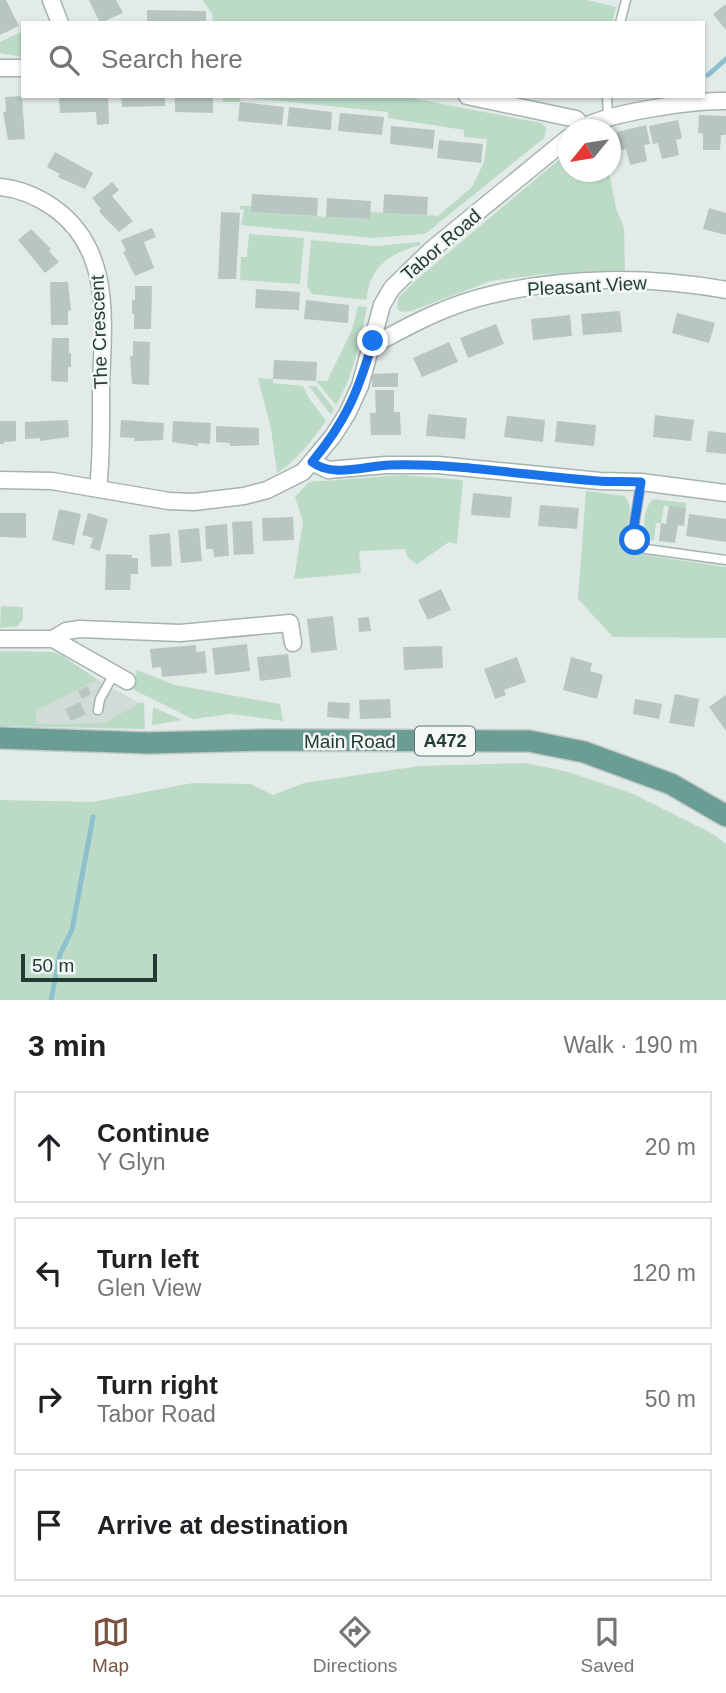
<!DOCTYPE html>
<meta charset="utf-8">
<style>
body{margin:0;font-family:Arial,sans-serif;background:#f2f2f2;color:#202124}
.compass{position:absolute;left:558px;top:119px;width:63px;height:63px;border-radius:50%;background:#fff;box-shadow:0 2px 5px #0004;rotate:240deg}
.scale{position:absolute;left:21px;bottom:18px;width:136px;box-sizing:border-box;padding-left:7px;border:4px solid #233b37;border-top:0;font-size:19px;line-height:24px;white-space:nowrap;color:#233b37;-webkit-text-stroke:5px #f3f8f6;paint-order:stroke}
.stop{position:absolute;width:21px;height:21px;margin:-16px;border:5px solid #1a73e8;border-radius:50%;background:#fff}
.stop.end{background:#1a73e8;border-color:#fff;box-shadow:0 2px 7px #0008}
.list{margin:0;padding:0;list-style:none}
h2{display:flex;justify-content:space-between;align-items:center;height:91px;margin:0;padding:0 28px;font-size:30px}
h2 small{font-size:23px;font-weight:400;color:#757577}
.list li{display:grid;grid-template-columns:46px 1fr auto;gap:21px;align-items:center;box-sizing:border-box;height:112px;margin:0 14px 14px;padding:0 14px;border:2px solid #e0e0e0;border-radius:0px}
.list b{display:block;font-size:26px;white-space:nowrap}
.list p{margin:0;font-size:23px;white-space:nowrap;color:#757577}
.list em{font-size:23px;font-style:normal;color:#757577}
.icon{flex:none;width:38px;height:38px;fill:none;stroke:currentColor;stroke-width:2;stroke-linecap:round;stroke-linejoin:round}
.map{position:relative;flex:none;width:726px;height:1000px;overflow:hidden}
.search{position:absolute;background:#fff;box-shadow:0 2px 5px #0004;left:21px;right:21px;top:21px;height:77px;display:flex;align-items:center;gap:18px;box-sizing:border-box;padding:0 24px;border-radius:0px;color:#757577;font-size:26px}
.sheet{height:595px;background:#fff}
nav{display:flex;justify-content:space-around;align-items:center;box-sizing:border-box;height:98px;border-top:2px solid #e0e0e0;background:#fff;font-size:19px;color:#757577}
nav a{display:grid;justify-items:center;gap:4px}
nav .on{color:#7a5240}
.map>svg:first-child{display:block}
.built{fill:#d1dbd7}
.green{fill:#bcdbc7}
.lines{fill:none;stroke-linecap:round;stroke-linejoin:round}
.stream{stroke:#8ebfcd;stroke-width:5}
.building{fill:#b8c6c1}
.service-casing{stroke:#a5b3af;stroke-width:11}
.minor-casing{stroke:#a5b3af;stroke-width:19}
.primary-casing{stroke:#c1c8c7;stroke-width:24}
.service{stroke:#fff;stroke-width:8}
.minor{stroke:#fff;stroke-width:16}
.primary{stroke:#6a9e94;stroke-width:21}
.route{stroke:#1a73e8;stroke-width:9}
.labels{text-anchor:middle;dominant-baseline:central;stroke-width:5;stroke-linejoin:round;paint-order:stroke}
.shield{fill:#f3f8f6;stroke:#617470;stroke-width:2}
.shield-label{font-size:18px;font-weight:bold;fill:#233b37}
.street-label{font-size:19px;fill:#233b37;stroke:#f3f8f6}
</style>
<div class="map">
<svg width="726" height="1000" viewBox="0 0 726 1000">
<rect width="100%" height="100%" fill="#e2ebe8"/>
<path class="built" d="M98 680 139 703 104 723 37 724 36 711Z"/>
<path class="green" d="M202 0H587L616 7 612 23H213L212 13Z
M23 31V57L0 53V42Z
M223 96H401L541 123 547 128 544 138 425 234 372 238 241 225 244 210 240 209V206H252V212L359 219H370V212L438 216 472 187 484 162 487 139 464 137V130L388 118V112L241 97 240 102H223Z
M568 152V172H609L616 208 624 228 625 270 544 274 491 281 411 311 401 312 397 308 399 297 416 280Z
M249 234 304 238 300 284 240 280 241 257H247Z
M311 240 376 246 419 242 421 245C392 252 368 267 367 300L312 294 307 286Z
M358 306 367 307C360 341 354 375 336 405L316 381H327L352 330Z
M258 378 273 379V383L303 386 309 398 326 421C312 440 298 460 277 473L271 429Z
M309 386H316L334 409 331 415Z
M403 475 463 480 457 544 449 542 417 564 409 559 404 549 359 551 361 573 294 579 303 522 295 497 309 482Z
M586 491 625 496C641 518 610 533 645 555L726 567V638L613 637 578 599Z
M653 499 686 503V508L664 506 661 523H656L654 541 646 537C642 526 644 508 653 499Z
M1 606 23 607V619L18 626 0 628Z
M0 651 53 652 63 656 98 680 36 711 37 724 104 723 139 703H144L145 729 0 726Z
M137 670 175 685 280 704 283 721 231 714 193 719 132 689Z
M153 707 182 720 152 725Z
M526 763 568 772 631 793 713 834 726 844V1000H0V800L92 802 193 783 251 784 273 795 304 783 419 766Z"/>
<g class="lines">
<path class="stream" d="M708 75 726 59
M51 1000 60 954 72 930 93 817"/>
</g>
<path class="building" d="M0 0H6L19 26 0 35Z
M89 0H116L123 13 100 23Z
M726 4V30L713 14Z
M147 10 206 11V23H147Z
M22 96 25 139 8 140 3 112H6L5 97Z
M59 96H108L109 124 97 125 96 112 60 113Z
M121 96H165V106L122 107Z
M175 96H213V113L175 112Z
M240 102 284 107 282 125 238 121Z
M289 107 332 112 331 130 287 126Z
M340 113 384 117 382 135 338 131Z
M699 115 726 116V135H721L720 150H703V134L698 133Z
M678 120 682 138 676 140 679 155 662 159 658 143 653 144 649 126Z
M646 125 650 144 644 145 647 161 630 165 626 149 621 150 617 132Z
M391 126 435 130 433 149 390 144Z
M439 140 483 144 481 163 437 158Z
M55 152 93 173 85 189 58 177 60 174 47 167Z
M112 182 119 190 112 196 133 221 119 232 103 216 99 211 101 209 92 198Z
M252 194 318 198 317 216 251 212Z
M384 194 428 197 427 215 383 213Z
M327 198 371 201 370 219 326 217Z
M709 208 726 213V235L703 229Z
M221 212 240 213 236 279H218Z
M152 228 156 237 144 242 154 268 135 276 123 252 126 251 121 240Z
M31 229 51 249 49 251 59 262 45 273 18 240Z
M50 282H68L71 310 68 311V325H51Z
M135 286H152L151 329H134V314H132V300H135Z
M256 289 300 292 299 310 255 308Z
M306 300 349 305 348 323 304 319Z
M620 311 622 332 583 335 581 314Z
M677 313 715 323 709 343 672 333Z
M570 315 572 336 533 340 531 319Z
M496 324 504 344 468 358 460 338Z
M52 338H69V353H71V367H68V382L51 381Z
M133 341 150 342 149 385 132 384 130 356H133Z
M449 342 458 362 422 377 413 358Z
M274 360 317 362 316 381 273 379Z
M398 373V387H372V374Z
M375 390H394V412H400L401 435H371L370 413H376Z
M428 414 467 418 465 439 426 436Z
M655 415 694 420 691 441 653 437Z
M507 416 545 420 543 442 504 437Z
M68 420 69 437 40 441V438L25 439V422Z
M121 420 164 423 163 440 141 441H134L135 438 120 437Z
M0 421H16V441L4 442V444H0Z
M173 421 211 423 210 444 198 443V446L172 442Z
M557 421 596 425 594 446 555 442Z
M216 426 259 428V445L237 446H230V443L216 442Z
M708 431 726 433V454L706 452Z
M473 493 512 497 510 518 471 515Z
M540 505 579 508 577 529 538 526Z
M669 506 686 508 684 526 678 525 675 543 659 541 661 523 666 524Z
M59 509 81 514 74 545 52 540Z
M0 513H26V538L0 537Z
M88 513 108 519 100 551 90 548 93 538 82 535Z
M689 514 726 519V542L686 536Z
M293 517 294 540 263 541 262 518Z
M252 521 254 554 234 555 232 522Z
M227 524 229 556 214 557 213 549H206L205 526Z
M199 528 202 561 181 563 178 530Z
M170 533 172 566 151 567 149 535Z
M106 554 132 555V558H138V574H131L130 590H105Z
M441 589 451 610 428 620 418 600Z
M333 616 337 650 311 653 307 619Z
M369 617 371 631 359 632 358 618Z
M247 644 250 671 215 675 212 648Z
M196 645V652L205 651 207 673 162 677 161 667 152 668 150 649Z
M442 646 443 668 404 670 403 647Z
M288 654 291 677 260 681 257 657Z
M517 657 526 682 504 690 506 695 495 699 484 669Z
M571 657 592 663 590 671 603 675 597 699 563 690Z
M87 686 91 694 82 699 78 691Z
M675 694 699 699 694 727 669 723Z
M726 695V731L709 707Z
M390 699 391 718 360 719 359 700Z
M635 699 662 704 659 719 633 714Z
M80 702 86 714 71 721 65 709Z
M328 702 350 703 349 719 327 717Z"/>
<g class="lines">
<g class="service-casing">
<path id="service" d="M620 23 626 0
M607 96 608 118
M641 482 633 532 635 540 646 549 726 560
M98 710 100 699 114 674"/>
</g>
<g class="minor-casing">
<path id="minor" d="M51 0 60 23
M0 68H23
M467 96 576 119 583 127
M579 130C602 113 696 100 726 101
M0 187C20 189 37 196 54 208 113 250 103 322 101 386 101 420 102 455 98 488
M373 341H381C415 322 451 304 490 295 566 276 649 276 726 290
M312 462 328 470 386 465H438L600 481 641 482 726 493
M0 480 52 481 169 501 194 502 244 496 267 490 303 472 333 436 347 414 360 386 382 305 392 288 431 250 568 138
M0 639H53L127 681
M53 639 66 631 80 629 180 633 290 623 293 643"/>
</g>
<g class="primary-casing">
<path id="primary" d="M0 738 149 743 267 740 529 741 584 752 671 784 726 816"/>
</g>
<use href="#service" class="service"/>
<use href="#minor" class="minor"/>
<use href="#primary" class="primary"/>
</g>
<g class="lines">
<path class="route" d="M373 341C358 392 346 421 312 462 333 478 364 466 390 465 460 463 528 476 598 481 612 482 626 481 641 482L633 532 635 540"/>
</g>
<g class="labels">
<rect class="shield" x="415" y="726.5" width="60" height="29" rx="5"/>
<g class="shield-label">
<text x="445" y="741">A472</text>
</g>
<g class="street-label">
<text transform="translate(441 245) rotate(-41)">Tabor Road</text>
<text transform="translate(587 286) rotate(-3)">Pleasant View</text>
<text transform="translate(99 332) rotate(-92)">The Crescent</text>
<text x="350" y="741">Main Road</text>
</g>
</g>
</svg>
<svg class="compass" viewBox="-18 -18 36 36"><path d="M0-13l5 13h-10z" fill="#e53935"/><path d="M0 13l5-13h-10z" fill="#757577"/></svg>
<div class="scale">50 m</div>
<div class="stop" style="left:635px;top:540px"></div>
<div class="stop end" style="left:373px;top:341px"></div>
<div class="search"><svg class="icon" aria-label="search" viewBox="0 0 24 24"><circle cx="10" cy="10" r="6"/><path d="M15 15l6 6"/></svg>Search here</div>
</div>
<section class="sheet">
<h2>3 min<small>Walk · 190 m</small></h2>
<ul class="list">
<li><svg class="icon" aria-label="ahead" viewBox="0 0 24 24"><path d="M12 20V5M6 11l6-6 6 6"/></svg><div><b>Continue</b><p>Y Glyn</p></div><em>20 m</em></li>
<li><svg class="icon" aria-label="left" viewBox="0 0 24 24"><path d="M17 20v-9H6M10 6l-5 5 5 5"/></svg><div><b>Turn left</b><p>Glen View</p></div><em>120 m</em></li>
<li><svg class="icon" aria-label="right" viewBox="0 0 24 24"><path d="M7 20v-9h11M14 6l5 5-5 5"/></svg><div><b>Turn right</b><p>Tabor Road</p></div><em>50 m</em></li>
<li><svg class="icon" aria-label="arrive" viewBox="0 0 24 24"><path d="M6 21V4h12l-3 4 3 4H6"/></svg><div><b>Arrive at destination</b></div></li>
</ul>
</section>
<nav>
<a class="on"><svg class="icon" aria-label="map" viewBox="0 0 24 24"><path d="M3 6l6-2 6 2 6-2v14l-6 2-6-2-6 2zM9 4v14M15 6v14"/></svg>Map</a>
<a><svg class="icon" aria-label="directions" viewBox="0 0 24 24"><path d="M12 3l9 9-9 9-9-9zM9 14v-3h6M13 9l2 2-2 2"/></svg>Directions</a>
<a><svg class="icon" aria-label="saved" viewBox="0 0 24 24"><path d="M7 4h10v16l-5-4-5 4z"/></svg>Saved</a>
</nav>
